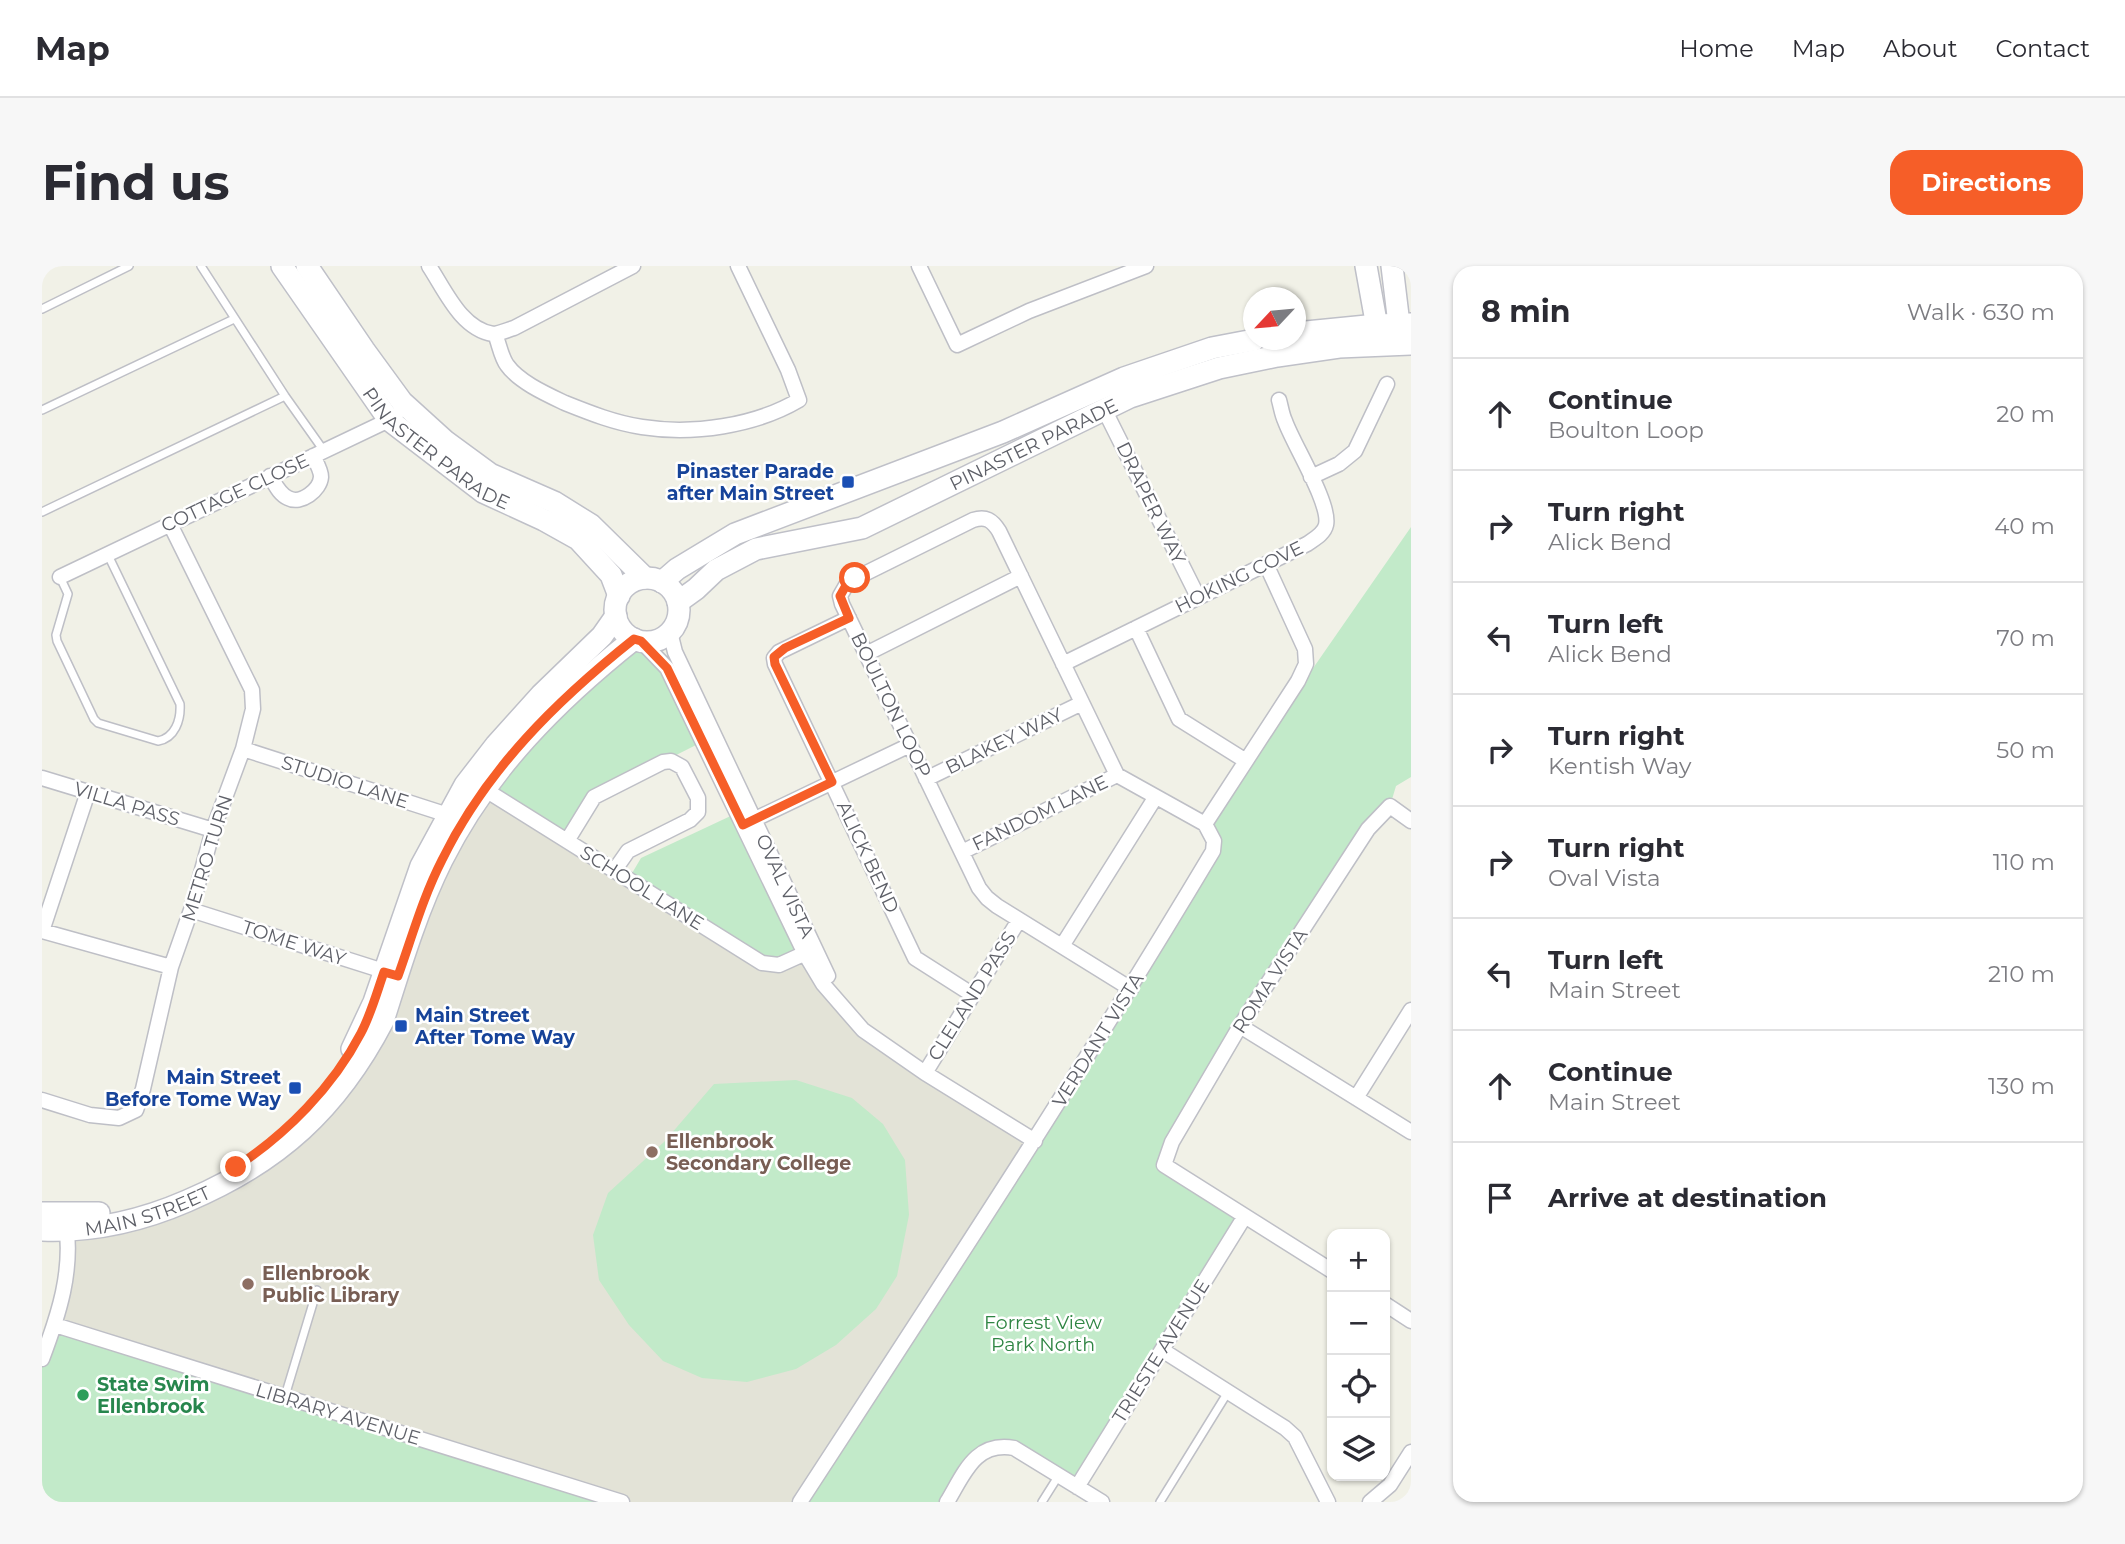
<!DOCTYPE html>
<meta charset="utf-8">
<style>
body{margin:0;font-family:Montserrat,sans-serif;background:#f7f7f7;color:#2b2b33}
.controls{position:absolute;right:21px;bottom:21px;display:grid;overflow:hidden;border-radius:14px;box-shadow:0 2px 5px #0004}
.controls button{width:63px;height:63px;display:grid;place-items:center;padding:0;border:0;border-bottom:2px solid #e1e1e2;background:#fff;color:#2b2b33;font:35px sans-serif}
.compass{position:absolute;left:1201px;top:21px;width:63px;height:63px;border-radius:50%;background:#fff;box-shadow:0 2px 5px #0004;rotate:244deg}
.stop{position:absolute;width:21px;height:21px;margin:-16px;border:5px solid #f65e28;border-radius:50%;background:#fff}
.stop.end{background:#f65e28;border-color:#fff;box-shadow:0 2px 7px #0008}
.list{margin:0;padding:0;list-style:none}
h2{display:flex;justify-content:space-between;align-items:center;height:91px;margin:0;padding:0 28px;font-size:30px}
h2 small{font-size:23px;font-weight:400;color:#7c7c81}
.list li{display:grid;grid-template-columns:46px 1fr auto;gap:21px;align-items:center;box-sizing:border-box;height:112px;padding:0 28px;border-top:2px solid #e1e1e2}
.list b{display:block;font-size:26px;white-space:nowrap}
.list p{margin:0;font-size:23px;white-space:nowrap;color:#7c7c81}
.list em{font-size:23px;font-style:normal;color:#7c7c81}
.icon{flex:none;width:38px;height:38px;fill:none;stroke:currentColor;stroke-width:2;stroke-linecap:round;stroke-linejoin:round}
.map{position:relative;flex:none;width:1369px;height:1236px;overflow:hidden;border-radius:21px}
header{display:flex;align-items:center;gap:42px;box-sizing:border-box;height:98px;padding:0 35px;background:#fff;border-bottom:2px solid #e1e1e2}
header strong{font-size:33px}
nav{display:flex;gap:38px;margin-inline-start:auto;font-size:24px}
.intro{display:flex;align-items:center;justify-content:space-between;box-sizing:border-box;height:168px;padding:0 42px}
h1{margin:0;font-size:49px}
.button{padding:18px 32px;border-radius:21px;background:#f65e28;color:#fff;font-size:24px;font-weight:700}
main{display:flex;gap:42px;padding:0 42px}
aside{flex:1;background:#fff;border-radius:21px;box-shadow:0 2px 5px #0004}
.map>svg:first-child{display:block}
.education{fill:#e3e3d7}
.green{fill:#c2eac9}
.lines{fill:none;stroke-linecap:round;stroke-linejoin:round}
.lane-casing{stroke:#bebfc6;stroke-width:10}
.street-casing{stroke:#bebfc6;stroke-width:17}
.secondary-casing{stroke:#bfc0c8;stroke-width:24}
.lane{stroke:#fff;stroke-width:7}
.street{stroke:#fff;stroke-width:14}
.secondary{stroke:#fff;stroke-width:21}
.route{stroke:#f65e28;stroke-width:9}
.transit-dot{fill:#1a4fb4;stroke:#fff;stroke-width:2.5}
.education-dot{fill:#8d6e63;stroke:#fff;stroke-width:2.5}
.leisure-dot{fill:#2e9e5b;stroke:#fff;stroke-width:2.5}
.labels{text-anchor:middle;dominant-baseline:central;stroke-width:5;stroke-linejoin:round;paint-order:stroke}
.street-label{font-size:19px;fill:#5e6068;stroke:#fff}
.transit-label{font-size:19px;font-weight:bold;fill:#164399;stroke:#fff;text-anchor:end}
.education-label{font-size:19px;font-weight:bold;fill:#785e54;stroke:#fff;text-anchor:start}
.park-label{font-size:19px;fill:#2f8543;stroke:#fff}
.leisure-label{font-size:19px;font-weight:bold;fill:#27864d;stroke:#fff;text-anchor:start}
</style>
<header>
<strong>Map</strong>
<nav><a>Home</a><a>Map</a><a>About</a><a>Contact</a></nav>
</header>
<div class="intro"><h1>Find us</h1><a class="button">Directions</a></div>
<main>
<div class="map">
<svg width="1369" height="1236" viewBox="0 0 1369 1236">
<rect width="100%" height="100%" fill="#f1f1e7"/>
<path class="education" d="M442 523 720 697 763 688 801 743 993 875 759 1236H580L22 1061 16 1048 24 972 128 937 211 893 273 836 315 784Z"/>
<path class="green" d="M1369 261V511L1354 520 1348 540 1198 760 1122 900 1203 950 1035 1221 972 1182H947L905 1236H758L1171 585 1163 558Z
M592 373 611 387 660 476 559 527 525 575 442 523Z
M695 547 763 688 737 699 586 614 599 592Z
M754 814 810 832 841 858 863 894 867 949 855 1010 834 1043 794 1079 754 1103 705 1116 660 1112 621 1095 587 1059 557 1014 551 969 566 927 622 876 672 818Z
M13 1059 580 1236H0V1093Z"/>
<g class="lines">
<g class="lane-casing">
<path id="lane" d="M159 0 243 130 282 185
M0 43 87 0
M0 144 192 53
M0 246 243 130
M18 311 26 328 14 369 15 375 52 453 56 457 116 475C133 472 139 454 138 438L66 289
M243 1130 275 1024
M1000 1236 1017 1209
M1118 1236 1186 1126"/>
</g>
<g class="street-casing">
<path id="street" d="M387 0C403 24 419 63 451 68 457 68 465 64 472 62L591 0
M877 0 915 79 987 45 1104 0
M453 68C457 77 459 91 465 99 477 116 504 128 523 137 548 147 573 157 600 161 651 169 713 160 757 134L746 104 696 0
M1062 143 1156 331
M228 210C233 218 237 228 246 232 259 239 278 224 279 211 279 204 274 196 271 190
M1269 211 1297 198 1313 185 1345 118
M18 311 347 154 354 149
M807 352 737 386 732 392 733 398 873 692 931 729
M1094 362 1137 453 1204 495
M628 366 633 386 786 710
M599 375 625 402 763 688 781 718 821 764 883 807 993 875
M824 388 979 310
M1021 398 1265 278C1272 273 1282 268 1284 259 1289 238 1251 178 1243 155 1240 149 1239 141 1237 134
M201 483 406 549
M0 512 171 564
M884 513 1040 437
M442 523 720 697 737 699 768 685
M705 557 868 479
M1163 558 1256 415 1264 398 1263 383 1224 298
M525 575 552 531 621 496 629 495 640 501 656 532V546L648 554 586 585 572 605
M920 586 1075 509
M149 644 351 708
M0 665 46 526
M0 665 129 701
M1020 680 1113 532
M1198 760 1369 866
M883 807 977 654
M1314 832 1369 744
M0 834 48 849 77 852 94 844 101 823 129 701 149 644 171 564 201 483 211 443 210 424 128 258
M1290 1005 1122 899 1130 876 1198 760 1326 563 1348 540 1369 555
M1343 1038 1369 1055
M13 1059 580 1236
M1120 1084 1243 1162 1253 1171 1286 1236
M0 1093C17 1048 31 1005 24 957
M1035 1221 1203 950
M758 1236C898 1021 1039 806 1171 585L1172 575 1163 558 1075 509 957 265C950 254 944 250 931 254L806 316 798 330 800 338 937 622 945 632 955 640 1089 723
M905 1236C922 1208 933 1175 972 1182L1060 1236
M1328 1236 1348 1219 1369 1186"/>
</g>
<g class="secondary-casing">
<g id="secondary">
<path id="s1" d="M240 0 347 154 441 226 502 254 536 273 569 309 577 330"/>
<path d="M265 0 322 84 360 136 403 175 448 208 512 236 549 259 603 312"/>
<path d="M1324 0 1337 72"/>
<path d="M1350 0 1357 58V71"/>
<path d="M1254 67 1335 59 1369 58"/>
<circle cx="605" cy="344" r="32"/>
<path d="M620 316 635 303 693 268 961 166 1082 112 1170 82 1212 74"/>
<path id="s2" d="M636 336 654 323 674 304 714 283 820 262 1088 131 1177 102 1235 90 1297 81 1369 78"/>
<path d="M310 783 332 736 379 600 423 519 454 479 499 429 560 370 574 350"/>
<path d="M0 947H57"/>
<path id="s3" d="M0 964C51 966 99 955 145 935 237 896 295 843 341 755 358 701 375 644 400 594 445 504 514 435 592 373"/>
</g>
</g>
<use href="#lane" class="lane"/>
<use href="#street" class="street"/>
<use href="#secondary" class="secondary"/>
</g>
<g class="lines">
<path class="route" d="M194 901C244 868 291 821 319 767 329 748 335 726 342 706L356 710C370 671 381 631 400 594 444 504 514 435 592 373L599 375 625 402 701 559 790 516 733 398 732 391 743 382 807 352 798 330 806 316 813 312"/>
</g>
<g class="transit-dot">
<rect x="799" y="209" width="14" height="14" rx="3.5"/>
<rect x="352" y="753" width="14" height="14" rx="3.5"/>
<rect x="246" y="815" width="14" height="14" rx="3.5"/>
</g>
<g class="education-dot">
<circle cx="610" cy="886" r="7"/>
<circle cx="206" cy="1018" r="7"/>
</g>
<circle class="leisure-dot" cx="41" cy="1129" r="7"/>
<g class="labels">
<g class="street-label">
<text stroke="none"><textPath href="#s1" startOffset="242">PINASTER PARADE</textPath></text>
<text stroke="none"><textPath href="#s2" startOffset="394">PINASTER PARADE</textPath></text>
<text transform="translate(193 227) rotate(-25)">COTTAGE CLOSE</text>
<text transform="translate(1109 237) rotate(64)">DRAPER WAY</text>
<text transform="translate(1197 311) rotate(-26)">HOKING COVE</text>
<text transform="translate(849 439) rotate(64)">BOULTON LOOP</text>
<text transform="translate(962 475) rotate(-26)">BLAKEY WAY</text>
<text transform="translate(303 516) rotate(18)">STUDIO LANE</text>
<text transform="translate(85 538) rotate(17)">VILLA PASS</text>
<text transform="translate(998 547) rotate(-26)">FANDOM LANE</text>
<text transform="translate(826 591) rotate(65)">ALICK BEND</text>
<text transform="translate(165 592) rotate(-73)">METRO TURN</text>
<text transform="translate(743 620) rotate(65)">OVAL VISTA</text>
<text transform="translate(600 622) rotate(32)">SCHOOL LANE</text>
<text transform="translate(252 677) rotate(18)">TOME WAY</text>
<text transform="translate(1228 715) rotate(-57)">ROMA VISTA</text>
<text transform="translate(930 730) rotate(-58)">CLELAND PASS</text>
<text transform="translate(1056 774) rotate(-58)">VERDANT VISTA</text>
<text stroke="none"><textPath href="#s3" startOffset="108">MAIN STREET</textPath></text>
<text transform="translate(1119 1085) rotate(-58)">TRIESTE AVENUE</text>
<text transform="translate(296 1148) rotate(17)">LIBRARY AVENUE</text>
</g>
<g class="transit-label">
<text x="792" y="205">Pinaster Parade<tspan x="792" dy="22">after Main Street</tspan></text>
<text x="373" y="749" text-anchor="start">Main Street<tspan x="373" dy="22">After Tome Way</tspan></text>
<text x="239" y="811">Main Street<tspan x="239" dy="22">Before Tome Way</tspan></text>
</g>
<g class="education-label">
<text x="624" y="875">Ellenbrook<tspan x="624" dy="22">Secondary College</tspan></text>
<text x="220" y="1007">Ellenbrook<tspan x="220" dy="22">Public Library</tspan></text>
</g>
<g class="park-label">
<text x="1001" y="1056">Forrest View<tspan x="1001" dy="22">Park North</tspan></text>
</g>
<g class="leisure-label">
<text x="55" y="1118">State Swim<tspan x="55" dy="22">Ellenbrook</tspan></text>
</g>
</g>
</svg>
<div class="controls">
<button>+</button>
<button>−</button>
<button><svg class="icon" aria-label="locate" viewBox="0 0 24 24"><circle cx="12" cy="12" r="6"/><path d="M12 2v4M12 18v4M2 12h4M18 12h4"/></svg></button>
<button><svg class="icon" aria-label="layers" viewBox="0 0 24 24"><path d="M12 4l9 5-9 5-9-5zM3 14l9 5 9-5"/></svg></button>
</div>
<svg class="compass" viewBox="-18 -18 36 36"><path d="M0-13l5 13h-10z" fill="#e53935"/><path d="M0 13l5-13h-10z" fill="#7c7c81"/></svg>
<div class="stop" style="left:813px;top:312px"></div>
<div class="stop end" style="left:194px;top:901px"></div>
</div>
<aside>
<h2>8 min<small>Walk · 630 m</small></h2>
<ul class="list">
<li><svg class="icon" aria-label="ahead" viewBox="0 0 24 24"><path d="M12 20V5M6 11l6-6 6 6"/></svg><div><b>Continue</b><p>Boulton Loop</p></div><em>20 m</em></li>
<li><svg class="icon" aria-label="right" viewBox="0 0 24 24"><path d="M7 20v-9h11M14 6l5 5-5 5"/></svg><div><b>Turn right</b><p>Alick Bend</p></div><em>40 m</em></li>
<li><svg class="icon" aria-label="left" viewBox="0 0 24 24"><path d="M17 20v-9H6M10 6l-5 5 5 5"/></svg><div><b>Turn left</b><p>Alick Bend</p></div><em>70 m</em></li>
<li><svg class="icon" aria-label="right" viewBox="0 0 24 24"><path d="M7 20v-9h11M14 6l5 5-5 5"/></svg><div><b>Turn right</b><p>Kentish Way</p></div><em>50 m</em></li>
<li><svg class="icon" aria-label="right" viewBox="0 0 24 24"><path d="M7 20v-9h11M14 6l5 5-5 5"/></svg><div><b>Turn right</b><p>Oval Vista</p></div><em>110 m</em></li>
<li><svg class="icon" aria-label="left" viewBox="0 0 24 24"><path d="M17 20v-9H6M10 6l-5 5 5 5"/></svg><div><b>Turn left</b><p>Main Street</p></div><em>210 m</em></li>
<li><svg class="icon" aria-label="ahead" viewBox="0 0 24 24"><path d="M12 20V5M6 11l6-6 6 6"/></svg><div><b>Continue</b><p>Main Street</p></div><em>130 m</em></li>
<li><svg class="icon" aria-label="arrive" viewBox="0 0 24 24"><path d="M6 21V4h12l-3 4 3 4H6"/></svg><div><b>Arrive at destination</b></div></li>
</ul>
</aside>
</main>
